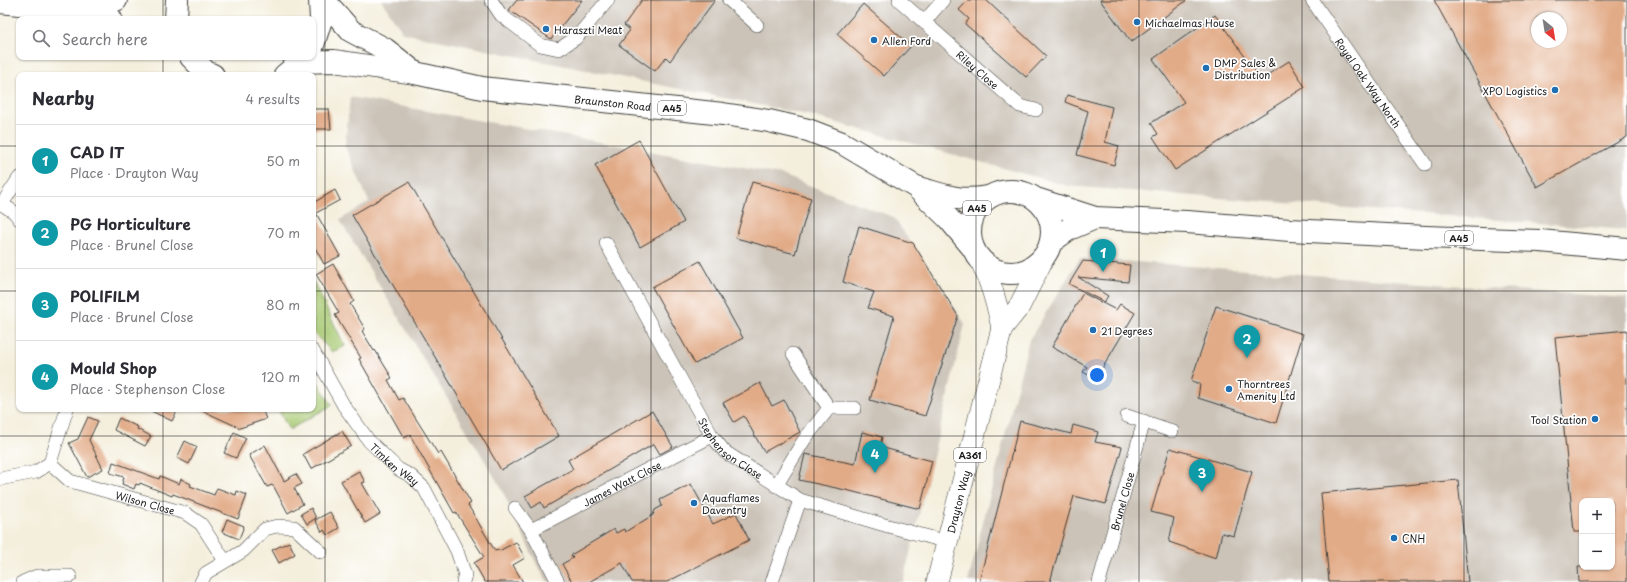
<!DOCTYPE html>
<meta charset="utf-8">
<style>
body{margin:0;font-family:"Playpen Sans",sans-serif;background:#f2f2f3;color:#2b2b33}
.controls{position:absolute;right:12px;bottom:12px;display:grid;overflow:hidden;border-radius:8px;box-shadow:0 1px 3px #0004}
.controls button{width:36px;height:36px;display:grid;place-items:center;padding:0;border:0;border-bottom:1px solid #e1e1e2;background:#fff;color:#2b2b33;font:20px sans-serif}
.compass{position:absolute;left:1531px;top:12px;width:36px;height:36px;border-radius:50%;background:#fff;box-shadow:0 1px 3px #0004;rotate:150deg}
.you{position:absolute;left:1097px;top:375px;width:14px;height:14px;margin:-10px;border:3px solid #fff;border-radius:50%;background:#1a73e8;box-shadow:0 0 0 6px #1a73e833}
.badge{display:grid;place-items:center;width:26px;height:26px;border-radius:50%;background:#ea580c;color:#fff;font-size:13px;font-weight:700}
.pin{position:absolute;translate:-50% -33px;filter:drop-shadow(0 1px 2px #0008)}
.pin::after{content:'';position:absolute;top:21px;width:14px;height:12px;background:inherit;clip-path:polygon(0 0,100% 0,50% 100%)}
.list{margin:0;padding:0;list-style:none}
h2{display:flex;justify-content:space-between;align-items:center;height:52px;margin:0;padding:0 16px;font-size:17px}
h2 small{font-size:13px;font-weight:400;color:#7c7c81}
.list li{display:grid;grid-template-columns:26px 1fr auto;gap:12px;align-items:center;box-sizing:border-box;height:72px;padding:0 16px;border-top:1px solid #e1e1e2}
.list b{display:block;font-size:15px;white-space:nowrap}
.list p{margin:0;font-size:13px;white-space:nowrap;color:#7c7c81}
.list em{font-size:13px;font-style:normal;color:#7c7c81}
.icon{flex:none;width:22px;height:22px;fill:none;stroke:currentColor;stroke-width:2;stroke-linecap:round;stroke-linejoin:round}
.map{position:relative;flex:none;width:1627px;height:582px;overflow:hidden}
.search{position:absolute;background:#fff;box-shadow:0 1px 3px #0004;left:16px;top:16px;width:300px;height:44px;display:flex;align-items:center;gap:10px;box-sizing:border-box;padding:0 14px;border-radius:8px;color:#7c7c81;font-size:15px}
.panel{position:absolute;background:#fff;box-shadow:0 1px 3px #0004;left:16px;top:72px;width:300px;height:340px;border-radius:8px}
.map>svg:first-child{display:block}
.industrial{fill:#cbc3b8;fill-rule:evenodd}
.green{fill:#a7c972;stroke:#627247}
.building{fill:#e2ab87;fill-rule:evenodd}
.lines{fill:none;stroke-linecap:round;stroke-linejoin:round}
.street-casing{stroke:#3c3c39;stroke-width:14}
.primary-casing{stroke:#3c3c39;stroke-width:22}
.highway-casing{stroke:#3c3c39;stroke-width:24}
.street{stroke:#fff;stroke-width:13}
.primary{stroke:#fff;stroke-width:21}
.highway{stroke:#fff;stroke-width:22}
.grid{fill:none;stroke:#1c1c1c;stroke-width:1;stroke-opacity:0.55}
.poi-dot{fill:#1f6fb2;stroke:#fff;stroke-width:1.5}
.labels{text-anchor:middle;dominant-baseline:central;stroke-width:3.5;stroke-linejoin:round;paint-order:stroke}
.shield{fill:#fff;stroke:#606060;stroke-width:1}
.shield-label{font-size:9px;font-weight:bold;fill:#1c1c1c}
.poi-label{font-size:10px;fill:#1c1c1c;stroke:#fff;text-anchor:start}
.street-label{font-size:10px;fill:#1c1c1c;stroke:#fff}
</style>
<div class="map">
<svg width="1627" height="582" viewBox="0 0 1627 582">
<rect width="100%" height="100%" fill="#fff"/>
<filter id="ink" filterUnits="userSpaceOnUse"><feTurbulence type="fractalNoise" baseFrequency=".025" numOctaves="2"/><feDisplacementMap in="SourceGraphic" scale="8" xChannelSelector="R" yChannelSelector="G"/><feConvolveMatrix kernelMatrix="1 2 1 2 8 2 1 2 1" color-interpolation-filters="sRGB"/></filter>
<filter id="wash" filterUnits="userSpaceOnUse"><feTurbulence type="fractalNoise" baseFrequency=".012" numOctaves="4" result="noise"/><feDisplacementMap in="SourceGraphic" scale="16" xChannelSelector="R" yChannelSelector="G"/><feGaussianBlur stdDeviation="0.9" result="paint"/><feColorMatrix in="noise" values="0 0 0 0 0 0 0 0 0 0 0 0 0 0 0 0 0 1.4 0 .05"/><feComposite in="paint" operator="in"/></filter>
<g filter="url(#wash)">
<rect width="100%" height="100%" fill="#f4efdd"/>
<path class="industrial" d="M381 0H1627V230L1068 186 808 115 403 33ZM1537 18H1561V42H1537Z
M350 97 782 175 893 217 928 266 965 324 903 582H548L538 567 500 486 340 220 369 202 345 146Z
M1080 258 1627 298V582H968L1029 340ZM1582 501H1612V567H1582Z"/>
<path class="green" d="M313 281 345 346 332 352 313 332Z
M313 375 332 405 289 430 278 409H313Z"/>
<g id="blocks">
<path class="building" d="M517 0H582L551 39 509 10Z
M642 0H715L670 61 666 57 655 71 619 45 630 30 624 25Z
M968 0H986L1046 56 1026 77 965 24 969 19 959 10Z
M1100 0H1187L1131 42Z
M1434 0H1627V137L1537 187ZM1537 18H1561V42H1537Z
M863 4 911 46 884 76 837 34Z
M1215 15 1261 79 1289 61 1305 87 1175 170 1153 137 1158 134 1151 123 1184 102 1153 59Z
M1067 95 1112 107 1105 142 1119 146 1114 165 1077 155 1088 111 1065 102Z
M313 109H329L331 129H313Z
M639 140 684 222 640 247 595 165Z
M409 182 559 436 501 470 352 215Z
M752 182 811 198 795 254 736 238Z
M335 190 340 200 316 213 340 256 324 264 313 244V203Z
M859 226 913 243 958 316 925 416 870 400 894 316 868 308 874 292 843 282Z
M700 261 743 338 695 364 652 287Z
M1083 261 1130 265 1128 282 1078 277 1108 296 1104 302 1069 284Z
M333 264 354 301 350 304 365 329 362 331 374 351 375 350 392 378 388 380 399 400 403 398 438 454 441 452 471 503 468 505 495 551 498 550 499 551 516 542 525 558 513 565 523 582H485L474 563 484 557 456 512 454 513 410 435 404 438 359 359 361 358 335 315 339 313 316 274Z
M1083 293 1116 310 1120 304 1135 313 1096 379 1083 372 1087 367 1052 347Z
M1216 306 1303 334 1276 423 1198 398 1200 384 1191 381Z
M1627 330V582H1579L1578 567H1612V501H1582V532H1574L1555 337Z
M760 383 772 406 784 400 800 432 764 452 744 416 734 422 723 403Z
M147 409H178L172 421Z
M199 409H262L266 419 240 428Z
M652 411 673 447 660 454 654 444 544 508 541 502 532 508 525 496 573 469 568 460Z
M88 417 98 421 89 440 103 469 87 477 69 443 78 439Z
M119 418 138 427 137 429 151 436 145 446 114 430Z
M1020 421 1071 434 1073 425 1098 432 1095 442 1122 447 1106 504 1074 496 1050 582H979Z
M342 431 351 446 311 469 303 454Z
M234 432 246 438 236 458 224 453Z
M862 432 882 437 880 447 932 461 920 509 850 491 799 480 805 454 855 464Z
M185 441 197 447 189 464 177 458Z
M265 445 284 481 296 474 302 484 294 488 303 504 288 513 274 487 272 485 267 487 249 455Z
M1170 448 1252 472 1234 536 1222 533 1216 558 1169 542 1174 518 1151 512Z
M113 462 159 479 160 476 179 484 181 479 191 484 190 486 214 495 217 488 236 495 237 491 247 495 238 519 173 494 172 496 140 483 139 485 136 484 134 489 122 484 124 477 110 473Z
M359 471 365 482 362 483 380 514 365 523 341 481Z
M1458 480 1468 582H1329L1321 493Z
M691 484 713 524 736 513 749 540 667 582H632L622 563 589 582H572L562 564 573 558 571 555 614 529 616 533 624 529 625 532 653 515 655 510 662 506 660 500Z
M311 508 316 518 307 524 301 514Z
M330 512 339 528 327 535 324 530 322 532 315 520Z
M227 519 244 526 239 539 222 532Z
M289 542 295 554 279 563 272 550Z"/>
</g>
</g>
<g filter="url(#ink)">
<use href="#blocks" fill-opacity="0" stroke="#3c3c39" stroke-width="1"/>
<g class="lines">
<g class="street-casing">
<g id="street">
<path d="M491 0 501 15 540 45 559 49 576 38 608 0"/>
<path d="M729 0 757 25"/>
<path id="s1" d="M899 0 1020 106 1036 110"/>
<path id="s2" d="M1312 0 1425 164"/>
<path d="M924 22 943 0"/>
<path d="M0 203 14 212 19 219"/>
<path d="M2 204 19 178"/>
<path id="s3" d="M606 243 712 436 725 452 800 500 888 526 948 542"/>
<path id="s4" d="M313 351 344 406 369 441 398 469 411 476 424 488 457 551 465 575 463 582"/>
<path d="M793 354 829 408H855"/>
<path d="M1127 416 1172 431"/>
<path id="s5" d="M50 463 70 481 185 513 201 524 225 561"/>
<path d="M0 479 36 472 50 463 67 409"/>
<path d="M776 486 804 440 829 408"/>
<path d="M515 508 531 530 558 582"/>
<path id="s6" d="M531 530 712 436"/>
<path d="M23 582 37 576H70"/>
<path d="M201 582 206 573 243 551 265 529 277 526 294 527 321 552"/>
<path d="M772 582 800 500"/>
<path id="s7" d="M1099 582 1144 421"/>
</g>
</g>
<g class="primary-casing">
<g id="primary">
<path d="M980 259C991 282 997 303 1002 328"/>
<path id="s8" d="M937 582 1002 328 1019 307 1045 255"/>
</g>
</g>
<g class="highway-casing">
<g id="highway">
<path d="M324 0 351 31 385 49 414 72"/>
<path d="M0 2 68 9 111 19"/>
<path d="M77 8 116 0"/>
<path d="M176 19 177 0"/>
<path d="M313 45 321 20 320 0"/>
<path d="M191 57 206 72 213 75"/>
<path id="s9" d="M301 62 334 61 415 73 482 88 723 114 769 121 808 130 842 143 916 187 949 219 973 248"/>
<path d="M285 75 301 62 305 57"/>
<path d="M919 188C947 196 958 202 988 197"/>
<circle cx="1011" cy="232" r="41"/>
<path d="M1039 200 1095 218 1187 222 1290 230 1426 237 1540 241 1627 249"/>
<path d="M1051 242 1069 229 1095 218"/>
</g>
</g>
<use href="#street" class="street"/>
<use href="#primary" class="primary"/>
<use href="#highway" class="highway"/>
</g>
</g>
<path class="grid" d="M163 0V19M325 0V582M488 0V582M651 0V582M814 0V582M976 0V582M1139 0V582M1302 0V582M1464 0V582M163 57V75M0 146H19M313 146H1627M0 291H19M313 291H1627M163 409V582M0 436H1627"/>
<g class="poi-dot">
<circle cx="1137" cy="22" r="4"/>
<circle cx="546" cy="29" r="4"/>
<circle cx="874" cy="40" r="4"/>
<circle cx="1206" cy="68" r="4"/>
<circle cx="1555" cy="90" r="4"/>
<circle cx="1093" cy="330" r="4"/>
<circle cx="1229" cy="389" r="4"/>
<circle cx="1595" cy="419" r="4"/>
<circle cx="694" cy="503" r="4"/>
<circle cx="1394" cy="538" r="4"/>
</g>
<g class="labels">
<g class="shield">
<rect x="658" y="101" width="28" height="14" rx="3"/>
<rect x="963" y="201" width="28" height="14" rx="3"/>
<rect x="1445" y="231" width="28" height="14" rx="3"/>
<rect x="954" y="448" width="32" height="14" rx="3"/>
</g>
<g class="shield-label">
<text x="672" y="108">A45</text>
<text x="977" y="208">A45</text>
<text x="1459" y="238">A45</text>
<text x="970" y="455">A361</text>
</g>
<g class="poi-label">
<text x="1145" y="22">Michaelmas House</text>
<text x="554" y="29">Haraszti Meat</text>
<text x="882" y="40">Allen Ford</text>
<text x="1214" y="62">DMP Sales &amp;<tspan x="1214" dy="12">Distribution</tspan></text>
<text x="1547" y="90" text-anchor="end">XPO Logistics</text>
<text x="1101" y="330">21 Degrees</text>
<text x="1237" y="383">Thorntrees<tspan x="1237" dy="12">Amenity Ltd</tspan></text>
<text x="1587" y="419" text-anchor="end">Tool Station</text>
<text x="702" y="497">Aquaflames<tspan x="702" dy="12">Daventry</tspan></text>
<text x="1402" y="538">CNH</text>
</g>
<g class="street-label">
<text stroke="none"><textPath href="#s1" startOffset="105">Riley Close</textPath></text>
<text stroke="none"><textPath href="#s2" startOffset="100">Royal Oak Way North</textPath></text>
<text stroke="none"><textPath href="#s9" startOffset="315">Braunston Road</textPath></text>
<text stroke="none"><textPath href="#s3" startOffset="242">Stephenson Close</textPath></text>
<text stroke="none"><textPath href="#s4" startOffset="141">Timken Way</textPath></text>
<text stroke="none"><textPath href="#s6" startOffset="102">James Watt Close</textPath></text>
<text stroke="none"><textPath href="#s7" startOffset="84">Brunel Close</textPath></text>
<text stroke="none"><textPath href="#s5" startOffset="105">Wilson Close</textPath></text>
<text stroke="none"><textPath href="#s8" startOffset="83">Drayton Way</textPath></text>
</g>
</g>
</svg>
<div class="controls">
<button>+</button>
<button>−</button>
</div>
<svg class="compass" viewBox="-18 -18 36 36"><path d="M0-13l5 13h-10z" fill="#e53935"/><path d="M0 13l5-13h-10z" fill="#7c7c81"/></svg>
<div class="you"></div>
<div class="pin badge" style="left:1103px;top:272px;background:#0f9aa8">1</div>
<div class="pin badge" style="left:1247px;top:358px;background:#0f9aa8">2</div>
<div class="pin badge" style="left:1202px;top:492px;background:#0f9aa8">3</div>
<div class="pin badge" style="left:875px;top:473px;background:#0f9aa8">4</div>
<div class="search"><svg class="icon" aria-label="search" viewBox="0 0 24 24"><circle cx="10" cy="10" r="6"/><path d="M15 15l6 6"/></svg>Search here</div>
<section class="panel">
<h2>Nearby<small>4 results</small></h2>
<ul class="list">
<li><span class="badge" style="background:#0f9aa8">1</span><div><b>CAD IT</b><p>Place · Drayton Way</p></div><em>50 m</em></li>
<li><span class="badge" style="background:#0f9aa8">2</span><div><b>PG Horticulture</b><p>Place · Brunel Close</p></div><em>70 m</em></li>
<li><span class="badge" style="background:#0f9aa8">3</span><div><b>POLIFILM</b><p>Place · Brunel Close</p></div><em>80 m</em></li>
<li><span class="badge" style="background:#0f9aa8">4</span><div><b>Mould Shop</b><p>Place · Stephenson Close</p></div><em>120 m</em></li>
</ul>
</section>
</div>
